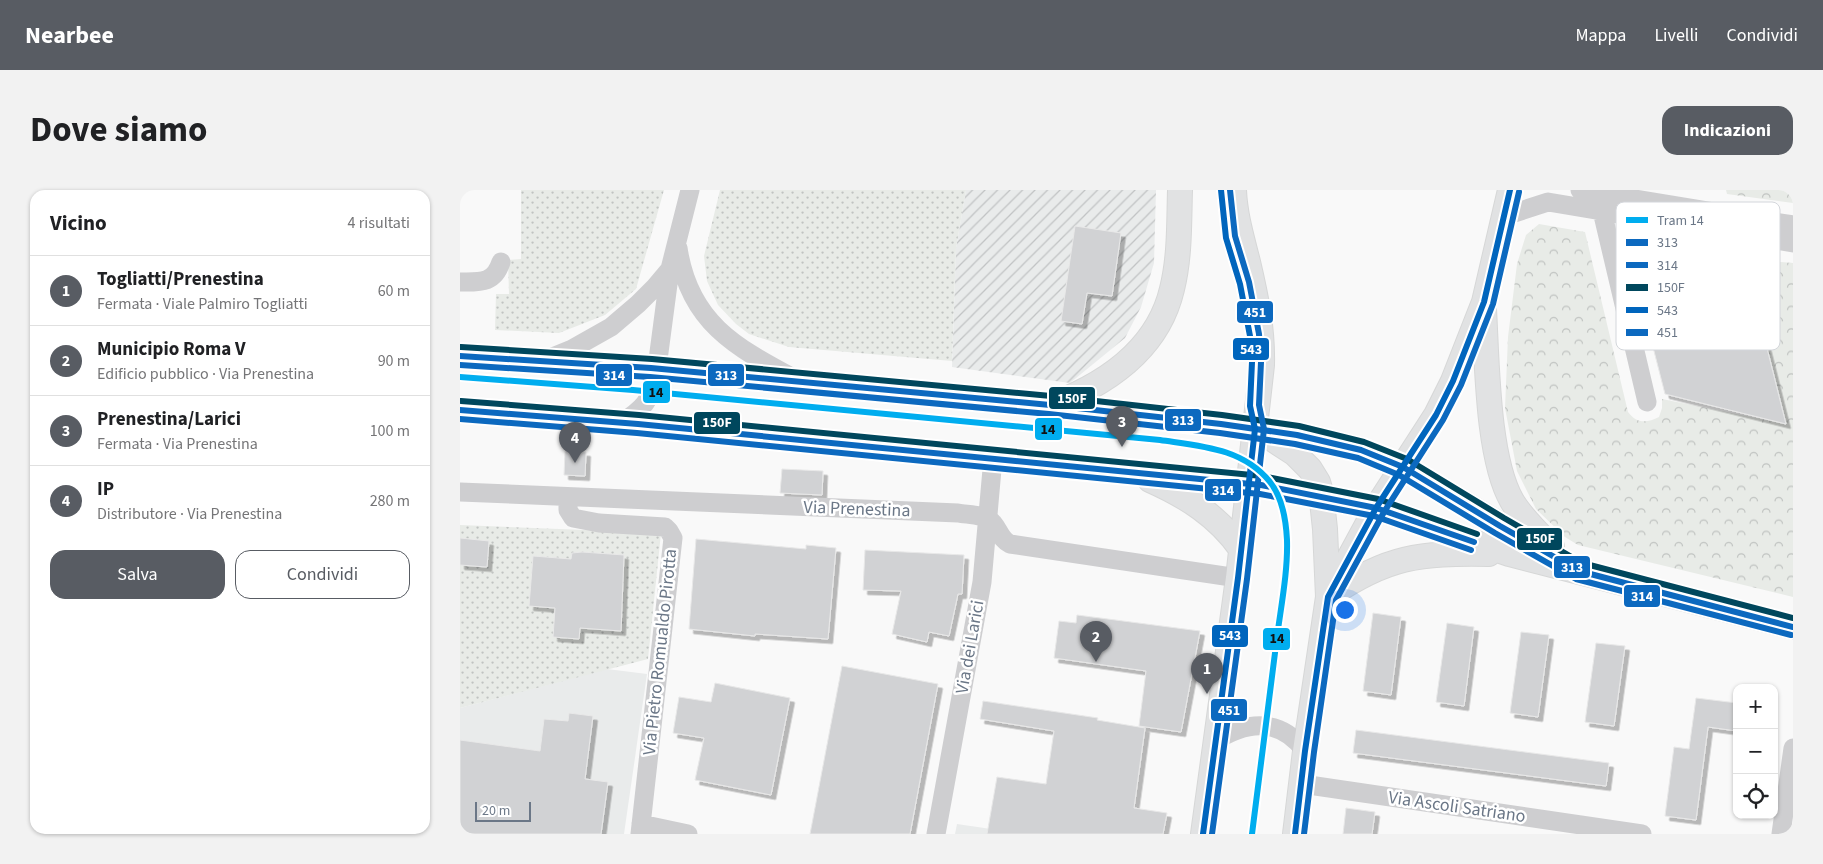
<!DOCTYPE html>
<html lang="it">
<meta charset="utf-8">
<style>
body{margin:0;font-family:"Source Sans 3",sans-serif;background:#f2f2f2;color:#202124}
.controls{position:absolute;right:15px;bottom:15px;display:grid;overflow:hidden;border-radius:10px;box-shadow:0 1px 4px #0004}
.controls button{width:45px;height:45px;display:grid;place-items:center;padding:0;border:0;border-bottom:1px solid #e0e0e0;background:#fff;color:#202124;font:25px sans-serif}
.scale{position:absolute;left:15px;bottom:12px;width:56px;box-sizing:border-box;padding-left:5px;border:2px solid #6b7787;border-top:0;font-size:14px;line-height:18px;white-space:nowrap;color:#6b7787;-webkit-text-stroke:4px #fff;paint-order:stroke}
.you{position:absolute;left:884px;top:419px;width:18px;height:18px;margin:-12px;border:4px solid #fff;border-radius:50%;background:#1a73e8;box-shadow:0 0 0 8px #1a73e833}
.badge{display:grid;place-items:center;width:32px;height:32px;border-radius:50%;background:#585c63;color:#fff;font-size:16px;font-weight:700}
.pin{position:absolute;translate:-50% -41px;filter:drop-shadow(0 1px 2px #0008)}
.pin::after{content:'';position:absolute;top:26px;width:18px;height:15px;background:inherit;clip-path:polygon(0 0,100% 0,50% 100%)}
.list{margin:0;padding:0;list-style:none}
h2{display:flex;justify-content:space-between;align-items:center;height:65px;margin:0;padding:0 20px;font-size:21px}
h2 small{font-size:16px;font-weight:400;color:#757577}
.list li{display:grid;grid-template-columns:32px 1fr auto;gap:15px;align-items:center;box-sizing:border-box;height:70px;padding:0 20px;border-top:1px solid #e0e0e0}
.list b{display:block;font-size:19px;white-space:nowrap}
.list p{margin:0;font-size:16px;white-space:nowrap;color:#757577}
.list em{font-size:16px;font-style:normal;color:#757577}
.actions{display:flex;gap:10px;padding:15px 20px}
.actions a{flex:1;padding:11px 0;border:1px solid #585c63;border-radius:15px;text-align:center;font-size:18px;color:#585c63}
.actions .main{background:#585c63;color:#fff}
.icon{flex:none;width:28px;height:28px;fill:none;stroke:currentColor;stroke-width:2;stroke-linecap:round;stroke-linejoin:round}
.map{position:relative;flex:none;width:1333px;height:644px;overflow:hidden;border-radius:15px}
header{display:flex;align-items:center;gap:30px;box-sizing:border-box;height:70px;padding:0 25px;background:#585c63;color:#fff}
header strong{font-size:24px}
nav{display:flex;gap:28px;margin-inline-start:auto;font-size:18px}
.intro{display:flex;align-items:center;justify-content:space-between;box-sizing:border-box;height:120px;padding:0 30px}
h1{margin:0;font-size:35px}
.button{padding:12px 22px;border-radius:15px;background:#585c63;color:#fff;font-size:18px;font-weight:700}
main{display:flex;gap:30px;padding:0 30px}
aside{flex:1;background:#fff;border-radius:15px;box-shadow:0 1px 4px #0004}
.map>svg:first-child{display:block}
.built{fill:#e9ebeb}
.industrial{fill:url(#industrial-furrows)}
.grass{fill:url(#grass-dots)}
.park{fill:url(#park-crowns)}
.building{fill:#d1d2d4;stroke:#e8e8e8;filter:url(#shadow)}
.lines{fill:none;stroke-linecap:round;stroke-linejoin:round}
.major-casing{stroke:#d6d7d7;stroke-width:26}
.minor{stroke:#ceced0;stroke-width:19}
.major{stroke:#e1e2e3;stroke-width:24}
.bus-1-casing{stroke:#fff;stroke-width:10}
.bus-2-casing{stroke:#fff;stroke-width:10}
.bus-3-casing{stroke:#fff;stroke-width:10}
.bus-4-casing{stroke:#fff;stroke-width:10}
.bus-5-casing{stroke:#fff;stroke-width:10}
.bus-1{stroke:#0c69bf;stroke-width:6}
.bus-2{stroke:#0c69bf;stroke-width:6}
.bus-3{stroke:#00475d;stroke-width:6}
.bus-4{stroke:#0065bd;stroke-width:6}
.bus-5{stroke:#0c69bf;stroke-width:6}
.tram-1-casing{stroke:#fff;stroke-width:10}
.tram-1{stroke:#00adef;stroke-width:6}
.labels{text-anchor:middle;dominant-baseline:central;stroke-width:5;stroke-linejoin:round;paint-order:stroke}
.street-label{font-size:18px;fill:#6b7787;stroke:#fff}
.key{fill:#fff;stroke:#d3d6db;stroke-width:1}
.key-label{font-size:14px;fill:#6b7787}
.line-badge{stroke:#fff;stroke-width:2}
.badge-label{font-size:14px;text-anchor:middle;font-weight:bold;fill:#fff}
.pale-badge-label{font-size:14px;text-anchor:middle;font-weight:bold;fill:#111}
</style>
<header>
<strong>Nearbee</strong>
<nav><a>Mappa</a><a>Livelli</a><a>Condividi</a></nav>
</header>
<div class="intro"><h1>Dove siamo</h1><a class="button">Indicazioni</a></div>
<main>
<aside>
<h2>Vicino<small>4 risultati</small></h2>
<ul class="list">
<li><span class="badge">1</span><div><b>Togliatti/Prenestina</b><p>Fermata · Viale Palmiro Togliatti</p></div><em>60 m</em></li>
<li><span class="badge">2</span><div><b>Municipio Roma V</b><p>Edificio pubblico · Via Prenestina</p></div><em>90 m</em></li>
<li><span class="badge">3</span><div><b>Prenestina/Larici</b><p>Fermata · Via Prenestina</p></div><em>100 m</em></li>
<li><span class="badge">4</span><div><b>IP</b><p>Distributore · Via Prenestina</p></div><em>280 m</em></li>
</ul>
<div class="actions"><a class="main">Salva</a><a>Condividi</a></div>
</aside>
<div class="map">
<svg width="1333" height="644" viewBox="0 0 1333 644">
<defs>
<pattern id="industrial-furrows" width="10" height="10" patternUnits="userSpaceOnUse" patternTransform="scale(1.25)"><rect width="10" height="10" fill="#e9ebeb"/><path d="M-1 1l2-2M0 10L10 0M9 11l2-2" fill="none" stroke="#c1c3c4"/></pattern>
<pattern id="grass-dots" width="8" height="8" patternUnits="userSpaceOnUse" patternTransform="scale(1.25)"><rect width="8" height="8" fill="#e8ebe7"/><path d="M2 2h.1M6 6h.1" fill="none" stroke="#c0c3c1" stroke-width="1.8" stroke-linecap="round"/></pattern>
<pattern id="park-crowns" width="20" height="18" patternUnits="userSpaceOnUse" patternTransform="scale(1.25)"><rect width="20" height="18" fill="#e8ebe7"/><path d="M2 6a3 3 0 1 1 6 0M12 15a3 3 0 1 1 6 0" fill="none" stroke="#c0c3c1"/></pattern>
<filter id="shadow"><feDropShadow dx="4.5" dy="4.5" stdDeviation="0" flood-color="#0004"/></filter>
</defs>
<rect width="100%" height="100%" fill="#f9f9f9"/>
<path class="built" d="M147 479 187 484 164 644H0V518Z
M497 634 564 644H495Z"/>
<path class="industrial" d="M506 0H696L694 73 681 117 665 148 610 193 492 177 496 58Z"/>
<path class="grass" d="M61 0H204L176 99 145 125 99 143 35 140 36 104H49L48 70 61 69Z
M260 0H506L496 58 492 171 329 157 289 144 276 134 258 115 247 91 244 66Z
M0 335 201 343 188 469 0 518Z"/>
<path class="park" d="M1266 0H1333V13L1267 4Z
M1079 34 1125 42 1168 222C1177 234 1187 233 1199 227L1202 218V209L1326 234 1281 69 1333 73V407L1118 355 1105 347 1076 319 1057 281 1045 218 1048 147 1057 74 1066 45Z"/>
<path class="building" d="M615 36 661 43 652 106 627 103 622 134 601 131Z
M1292 98 1326 234 1205 204 1185 126Z
M105 261 126 262 125 286 104 285Z
M322 279 363 281 362 305 320 303Z
M0 348 29 351 27 377 0 375Z
M236 349 346 359V355L376 358 368 449 295 444V446L229 439Z
M405 360 504 365 502 404H498L489 446 469 442 467 452 432 444 441 401 403 400Z
M122 362 164 365 161 441 120 438 119 449 93 447 95 418 69 416 73 366 111 369 112 363Z
M913 423 941 427 931 505 903 501Z
M617 425 740 441 721 542 679 536 686 481 594 468 599 431 616 433Z
M987 433 1014 437 1004 516 976 512Z
M1061 442 1089 445 1078 527 1050 523Z
M1136 453 1165 456 1154 536 1125 532Z
M382 476 478 494 450 644H350Z
M255 493 330 508 311 605 235 590 244 548 213 543 219 507 251 512Z
M1236 508 1277 513V541L1248 537 1236 630 1205 626 1214 557 1229 559Z
M523 511 638 528 637 530 685 538 674 618 707 623 703 644H527L537 587 586 594 594 541 520 529Z
M109 523 133 526 125 589 148 592 141 644H0V550L80 561 84 529 108 531Z
M896 540 1149 573 1146 596 893 563Z
M886 618 915 622 912 644H883Z"/>
<g class="lines">
<g class="major-casing">
<path id="major" d="M1024 119C1027 169 1027 268 1052 311 1062 328 1078 343 1092 357
M0 166 191 178 590 215 761 234 837 245 901 260 943 277 1094 367
M594 214C648 193 698 159 712 99 720 67 719 33 720 0
M0 220 178 234 801 295 916 318 1049 364 1333 437
M803 243 835 264 850 279 858 292 861 302 865 339 868 407 845 561 835 644
M690 290C726 306 758 326 781 359
M869 406C928 366 959 363 1029 364
M868 407 916 318 976 225 993 191 1024 112 1050 0
M743 644 778 388 802 175C803 139 796 106 788 72 782 48 775 25 774 0"/>
</g>
<path class="minor" d="M1120 0 1333 35
M1142 21 1187 212
M1045 26 1088 12 1333 53
M218 58C229 132 275 157 335 189
M0 92C20 92 34 94 41 72
M85 170 112 159 151 137 178 114 194 98 210 79 230 0
M161 233C183 219 191 211 196 185L210 79
M0 302 498 323C508 325 526 324 533 333 540 341 540 349 550 354L778 388
M108 308V320L113 328 139 333 205 337 209 341 213 348 180 644
M754 552C786 531 820 527 845 561
M842 594 1182 644
M181 634 228 644
M476 644 522 392 533 268
M1321 644 1333 558"/>
<use href="#major" class="major"/>
<g class="bus-1-casing">
<path id="bus-1" d="M0 166 191 178 590 215 761 234 837 245 901 260 943 277 1040 336 1119 381 1333 437
M0 220 178 234 801 295 916 318 1014 352"/>
</g>
<g class="bus-2-casing">
<path id="bus-2" d="M0 175 190 187 589 224 760 243 835 254 898 268 939 285 1035 343 1116 389 1331 445
M0 229 177 243 800 304 914 326 1011 360"/>
</g>
<g class="bus-3-casing">
<path id="bus-3" d="M1 157 192 169 591 206 762 225 839 236 904 252 947 269 1044 328 1122 373 1333 428
M1 211 179 225 802 286 918 309 1017 344"/>
</g>
<g class="bus-4-casing">
<path id="bus-4" d="M743 644 778 388 795 239 790 216 792 172 790 146 780 94 766 48 761 0
M835 644 845 561 868 407 916 318 976 225 993 191 1024 112 1050 0"/>
</g>
<g class="bus-5-casing">
<path id="bus-5" d="M752 644 787 389 804 239 799 215 801 172 799 144 789 92 775 46 770 0
M844 644 854 562 876 410 924 322 983 230 1001 195 1033 114 1059 2"/>
</g>
<use href="#bus-1" class="bus-1"/>
<use href="#bus-2" class="bus-2"/>
<use href="#bus-3" class="bus-3"/>
<use href="#bus-4" class="bus-4"/>
<use href="#bus-5" class="bus-5"/>
<g class="tram-1-casing">
<path id="tram-1" d="M0 187 173 200 700 250C740 256 783 258 810 292 823 308 826 330 827 350 828 384 820 421 816 455 808 518 800 581 792 644"/>
</g>
<use href="#tram-1" class="tram-1"/>
</g>
<g class="labels">
<g class="street-label">
<text transform="translate(397 319) rotate(2)">Via Prenestina</text>
<text transform="translate(510 457) rotate(-80)">Via dei Larici</text>
<text transform="translate(200 462) rotate(-84)">Via Pietro Romualdo Pirotta</text>
<text transform="translate(997 617) rotate(8)">Via Ascoli Satriano</text>
</g>
</g>
<rect x="1156" y="12" width="164" height="148" rx="8" class="key"/>
<rect x="1166" y="27" width="22" height="6" fill="#00adef"/>
<rect x="1166" y="49" width="22" height="7" fill="#0c69bf"/>
<rect x="1166" y="72" width="22" height="6" fill="#0c69bf"/>
<rect x="1166" y="94" width="22" height="7" fill="#00475d"/>
<rect x="1166" y="117" width="22" height="6" fill="#0065bd"/>
<rect x="1166" y="139" width="22" height="7" fill="#0c69bf"/>
<g class="key-label">
<text x="1197" y="35">Tram 14</text>
<text x="1197" y="57">313</text>
<text x="1197" y="80">314</text>
<text x="1197" y="102">150F</text>
<text x="1197" y="125">543</text>
<text x="1197" y="147">451</text>
</g>
<g class="line-badge">
<rect x="776" y="110" width="38" height="24" rx="5" fill="#0c69bf"/>
<rect x="772" y="147" width="38" height="24" rx="5" fill="#0065bd"/>
<rect x="135" y="173" width="38" height="24" rx="5" fill="#0c69bf"/>
<rect x="247" y="173" width="38" height="24" rx="5" fill="#0c69bf"/>
<rect x="182" y="190" width="29" height="24" rx="5" fill="#00adef"/>
<rect x="588" y="196" width="48" height="24" rx="5" fill="#00475d"/>
<rect x="704" y="218" width="38" height="24" rx="5" fill="#0c69bf"/>
<rect x="233" y="221" width="48" height="24" rx="5" fill="#00475d"/>
<rect x="574" y="227" width="29" height="24" rx="5" fill="#00adef"/>
<rect x="744" y="288" width="38" height="24" rx="5" fill="#0c69bf"/>
<rect x="1056" y="337" width="47" height="24" rx="5" fill="#00475d"/>
<rect x="1093" y="365" width="38" height="24" rx="5" fill="#0c69bf"/>
<rect x="1163" y="394" width="38" height="24" rx="5" fill="#0c69bf"/>
<rect x="751" y="434" width="38" height="24" rx="5" fill="#0065bd"/>
<rect x="802" y="437" width="29" height="24" rx="5" fill="#00adef"/>
<rect x="750" y="508" width="38" height="24" rx="5" fill="#0c69bf"/>
</g>
<g class="badge-label">
<text x="795" y="127">451</text>
<text x="791" y="164">543</text>
<text x="154" y="190">314</text>
<text x="266" y="190">313</text>
<text x="612" y="213">150F</text>
<text x="723" y="235">313</text>
<text x="257" y="237">150F</text>
<text x="763" y="305">314</text>
<text x="1080" y="353">150F</text>
<text x="1112" y="382">313</text>
<text x="1182" y="411">314</text>
<text x="770" y="450">543</text>
<text x="769" y="525">451</text>
</g>
<g class="pale-badge-label">
<text x="196" y="207">14</text>
<text x="588" y="244">14</text>
<text x="817" y="453">14</text>
</g>
</svg>
<div class="controls">
<button>+</button>
<button>−</button>
<button><svg class="icon" aria-label="locate" viewBox="0 0 24 24"><circle cx="12" cy="12" r="6"/><path d="M12 2v4M12 18v4M2 12h4M18 12h4"/></svg></button>
</div>
<div class="scale">20 m</div>
<div class="you"></div>
<div class="pin badge" style="left:747px;top:504px">1</div>
<div class="pin badge" style="left:636px;top:472px">2</div>
<div class="pin badge" style="left:662px;top:257px">3</div>
<div class="pin badge" style="left:115px;top:273px">4</div>
</div>
</main>
